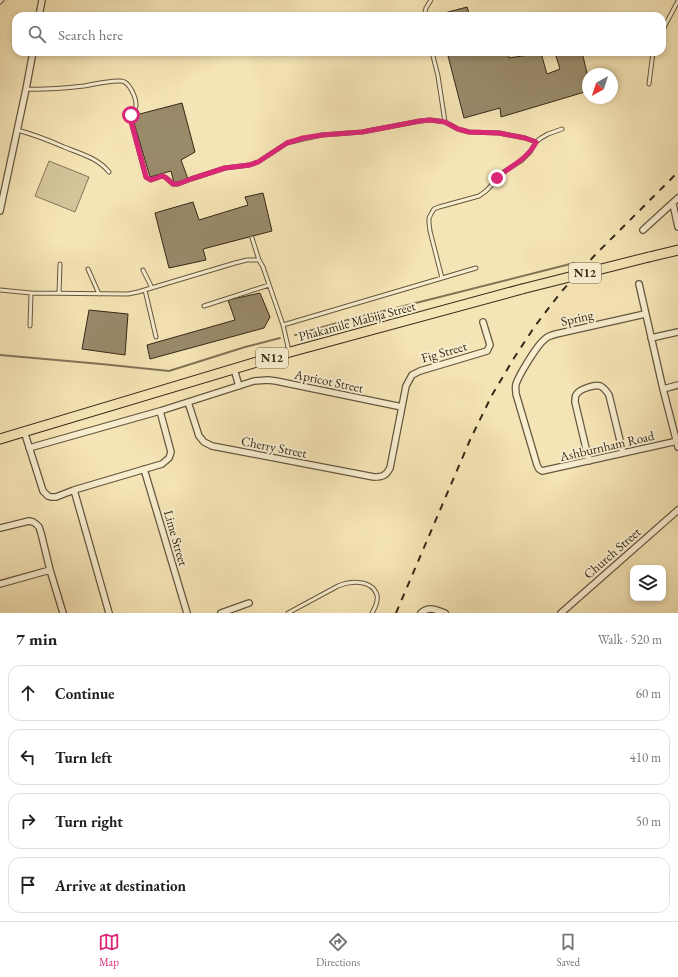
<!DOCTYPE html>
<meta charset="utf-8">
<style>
body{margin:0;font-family:"EB Garamond",serif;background:#f2f2f2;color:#202124}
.controls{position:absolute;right:12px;bottom:12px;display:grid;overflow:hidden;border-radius:8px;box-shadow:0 2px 6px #0003}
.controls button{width:36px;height:36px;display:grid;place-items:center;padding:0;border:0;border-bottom:1px solid #e0e0e0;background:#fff;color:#202124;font:20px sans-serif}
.compass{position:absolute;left:582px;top:68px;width:36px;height:36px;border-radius:50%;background:#fff;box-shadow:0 2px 6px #0003;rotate:219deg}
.stop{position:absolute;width:12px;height:12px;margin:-9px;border:3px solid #db2777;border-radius:50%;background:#fff}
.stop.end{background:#db2777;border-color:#fff;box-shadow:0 1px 4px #0008}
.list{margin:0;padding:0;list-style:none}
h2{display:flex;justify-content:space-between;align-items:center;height:52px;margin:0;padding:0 16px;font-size:17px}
h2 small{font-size:13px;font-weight:400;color:#757577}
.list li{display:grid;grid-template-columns:26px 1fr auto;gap:12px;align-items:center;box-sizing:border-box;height:56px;margin:0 8px 8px;padding:0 8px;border:1px solid #e0e0e0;border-radius:12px}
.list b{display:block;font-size:15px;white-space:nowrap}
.list em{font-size:13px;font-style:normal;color:#757577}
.icon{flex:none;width:22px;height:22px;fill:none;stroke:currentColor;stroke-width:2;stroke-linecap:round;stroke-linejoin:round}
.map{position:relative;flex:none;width:678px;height:613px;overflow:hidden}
.search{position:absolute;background:#fff;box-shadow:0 2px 6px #0003;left:12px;right:12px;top:12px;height:44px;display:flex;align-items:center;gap:10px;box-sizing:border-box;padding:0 14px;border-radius:12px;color:#757577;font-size:15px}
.sheet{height:308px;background:#fff}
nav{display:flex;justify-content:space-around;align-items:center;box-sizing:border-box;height:56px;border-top:1px solid #e0e0e0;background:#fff;font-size:11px;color:#757577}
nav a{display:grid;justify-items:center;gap:2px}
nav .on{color:#db2777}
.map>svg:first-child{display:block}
.green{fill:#d4c49a;stroke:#847659}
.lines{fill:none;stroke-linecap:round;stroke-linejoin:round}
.stream{stroke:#817356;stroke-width:2}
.building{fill:#998a6a;stroke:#352918}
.service-casing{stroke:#65583f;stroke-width:5}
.minor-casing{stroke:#65583f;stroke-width:8}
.trunk-casing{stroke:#352918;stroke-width:11}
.service{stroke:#f8edcf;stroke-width:3}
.minor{stroke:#f8edcf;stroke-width:5.5}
.trunk{stroke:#f5e4b5;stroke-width:9}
.rail{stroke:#352918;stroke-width:2;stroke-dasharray:7 7;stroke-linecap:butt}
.trunk-bridge-casing{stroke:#352918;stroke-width:11;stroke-linecap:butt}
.trunk-bridge{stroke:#f5e4b5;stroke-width:9}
.route{stroke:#db2777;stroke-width:5}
.labels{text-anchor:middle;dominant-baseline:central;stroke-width:4;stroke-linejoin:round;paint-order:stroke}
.shield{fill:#f8edcf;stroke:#70644f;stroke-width:1}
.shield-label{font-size:12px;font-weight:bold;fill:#352918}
.street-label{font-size:13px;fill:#352918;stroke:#f8edcf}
</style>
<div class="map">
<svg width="678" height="613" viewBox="0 0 678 613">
<rect width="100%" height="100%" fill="#f5e4b5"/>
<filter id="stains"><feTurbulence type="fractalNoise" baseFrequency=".005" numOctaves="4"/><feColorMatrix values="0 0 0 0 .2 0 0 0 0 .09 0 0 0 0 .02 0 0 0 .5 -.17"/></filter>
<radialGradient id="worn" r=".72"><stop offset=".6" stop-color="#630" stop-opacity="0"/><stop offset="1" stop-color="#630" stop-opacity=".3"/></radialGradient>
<path class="green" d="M49 161 89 177 75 212 35 196Z"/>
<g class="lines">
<path class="stream" d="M295 335 358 317 388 310 574 263
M0 355 101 364 169 371 245 347 280 338"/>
</g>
<path class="building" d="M467 7 470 16H437V15Z
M447 52H508L509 58 541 53 547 74 560 69 555 53 558 52H582L588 77V91L501 117 500 108 464 118Z
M182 103 195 152 181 160 188 179 174 183 171 171 150 177 132 116Z
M263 193 272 231 203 249 206 260 169 268 155 213 193 202 199 220 248 205 245 197Z
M260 293 270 317 264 328 150 359 147 345 235 320 228 300Z
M89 310 128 314 125 355 82 349Z"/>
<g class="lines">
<g class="service-casing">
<path id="service" d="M0 2 2 0
M424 16 426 8 431 0
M662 31 678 1
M432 52 438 76 445 122
M649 84 653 52
M26 89C45 90 65 88 84 86 95 84 110 80 121 81 129 81 136 97 136 105 136 109 133 112 131 115V121L146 177 151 180 162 176 165 177 173 184H178L191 179 225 168 249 165 258 162 287 143 303 139 322 135 362 132 420 121 430 120 438 121 445 122 458 129 469 132 499 133 525 138 536 142
M17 130C33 134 48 140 64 147 79 153 98 158 109 172
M252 238 259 260
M88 269 99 294
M143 270 152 288
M442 278 430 231 429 223V218L431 214 434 209 439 207 479 196 486 191 505 171 521 161 530 152 536 142 541 138 548 134 562 129
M0 290 31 293 128 294 138 292 235 263 247 260H259L263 267 283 325 289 351
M145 290 156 337
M59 293 60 264
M204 306 269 285
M283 325 476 268
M30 326 31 293
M288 613 338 586C350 581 372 579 377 595 378 600 375 608 372 613"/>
</g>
<g class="minor-casing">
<path id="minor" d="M39 16 42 0
M673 204 678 227
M0 211 26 89 33 52
M643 230 678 198
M639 284 663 389 678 447
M645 314 556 334C552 335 548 336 545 339 537 345 519 375 516 384 515 388 516 391 516 394L537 465 539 469 542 471 678 441
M651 338 678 332
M234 369 239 386
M663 389 678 385
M188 402 199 436 204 442 212 446 374 477C382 477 386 476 390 468L406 386 412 375 420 371 487 351 490 345 483 322
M24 431 43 491 48 496 51 497H56L74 490 162 464 169 458 171 452 160 411
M29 448 160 411 254 381 268 380 276 381 402 407
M589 461 575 402C575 399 575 397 576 395 579 389 597 383 602 387 605 389 607 392 609 395L623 453
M144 469 187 613
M74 490 109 613
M0 528 29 521 33 522 36 524 39 527 41 533 50 570 63 613
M0 584 50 570
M221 613 249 603
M421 613C429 606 436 610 445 613
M561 613 678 510"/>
</g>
<g class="trunk-casing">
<path id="trunk" d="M649 257 678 250
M0 439 290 352 522 289"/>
</g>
<use href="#service" class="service"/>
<use href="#minor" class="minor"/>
<use href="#trunk" class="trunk"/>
<path class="rail" d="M396 613 470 440 492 395 514 358 535 326 561 292 596 254 678 172"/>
<g class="trunk-bridge-casing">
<path id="trunk-bridge" d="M522 289 649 257"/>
</g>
<use href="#trunk-bridge" class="trunk-bridge"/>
</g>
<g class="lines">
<path class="route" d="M131 115V121L146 177 151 180 162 176 165 177 173 184H178L191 179 225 168 250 165 258 162 287 143 303 138 322 135 362 132 420 121 430 120 438 121 445 122 458 129 469 132 499 133 525 138 536 142C528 159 510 166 497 178"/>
</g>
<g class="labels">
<g class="shield">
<rect x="569" y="263" width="32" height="20" rx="3"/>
<rect x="256" y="348" width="32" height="20" rx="3"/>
</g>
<g class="shield-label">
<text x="585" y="273">N12</text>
<text x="272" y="358">N12</text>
</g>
<g class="street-label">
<text transform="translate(577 318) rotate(-13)">Spring</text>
<text transform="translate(357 321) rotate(-15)">Phakamile Mabija Street</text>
<text transform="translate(444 352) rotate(-16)">Fig Street</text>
<text transform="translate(329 381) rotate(12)">Apricot Street</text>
<text transform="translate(607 446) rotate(-13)">Ashburnham Road</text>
<text transform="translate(274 447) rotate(11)">Cherry Street</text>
<text transform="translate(176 538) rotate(74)">Lime Street</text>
<text transform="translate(612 553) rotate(-41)">Church Street</text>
</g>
</g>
<rect width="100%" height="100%" filter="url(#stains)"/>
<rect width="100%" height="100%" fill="url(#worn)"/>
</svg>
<div class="controls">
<button><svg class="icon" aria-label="layers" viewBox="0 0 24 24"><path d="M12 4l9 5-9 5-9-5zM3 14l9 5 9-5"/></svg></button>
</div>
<svg class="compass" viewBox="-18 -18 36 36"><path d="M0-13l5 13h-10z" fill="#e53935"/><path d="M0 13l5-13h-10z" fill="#757577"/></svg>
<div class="stop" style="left:131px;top:115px"></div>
<div class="stop end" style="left:497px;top:178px"></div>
<div class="search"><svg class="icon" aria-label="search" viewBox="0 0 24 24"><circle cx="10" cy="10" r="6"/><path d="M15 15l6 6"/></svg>Search here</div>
</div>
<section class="sheet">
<h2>7 min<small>Walk · 520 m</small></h2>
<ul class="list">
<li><svg class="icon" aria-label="ahead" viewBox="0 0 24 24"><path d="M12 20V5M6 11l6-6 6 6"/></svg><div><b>Continue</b></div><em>60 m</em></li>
<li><svg class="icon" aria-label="left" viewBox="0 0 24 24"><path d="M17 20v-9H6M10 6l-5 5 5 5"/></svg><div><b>Turn left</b></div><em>410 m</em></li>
<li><svg class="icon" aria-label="right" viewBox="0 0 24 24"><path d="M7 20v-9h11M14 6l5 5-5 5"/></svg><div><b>Turn right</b></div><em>50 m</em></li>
<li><svg class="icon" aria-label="arrive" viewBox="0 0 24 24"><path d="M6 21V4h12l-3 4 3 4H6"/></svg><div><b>Arrive at destination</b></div></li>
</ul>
</section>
<nav>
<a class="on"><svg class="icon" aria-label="map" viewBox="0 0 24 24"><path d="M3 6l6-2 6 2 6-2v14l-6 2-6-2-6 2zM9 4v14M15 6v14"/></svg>Map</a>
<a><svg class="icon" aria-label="directions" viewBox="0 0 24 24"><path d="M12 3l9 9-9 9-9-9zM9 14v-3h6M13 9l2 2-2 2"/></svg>Directions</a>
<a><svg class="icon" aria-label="saved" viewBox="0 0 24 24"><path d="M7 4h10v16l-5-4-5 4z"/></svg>Saved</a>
</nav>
